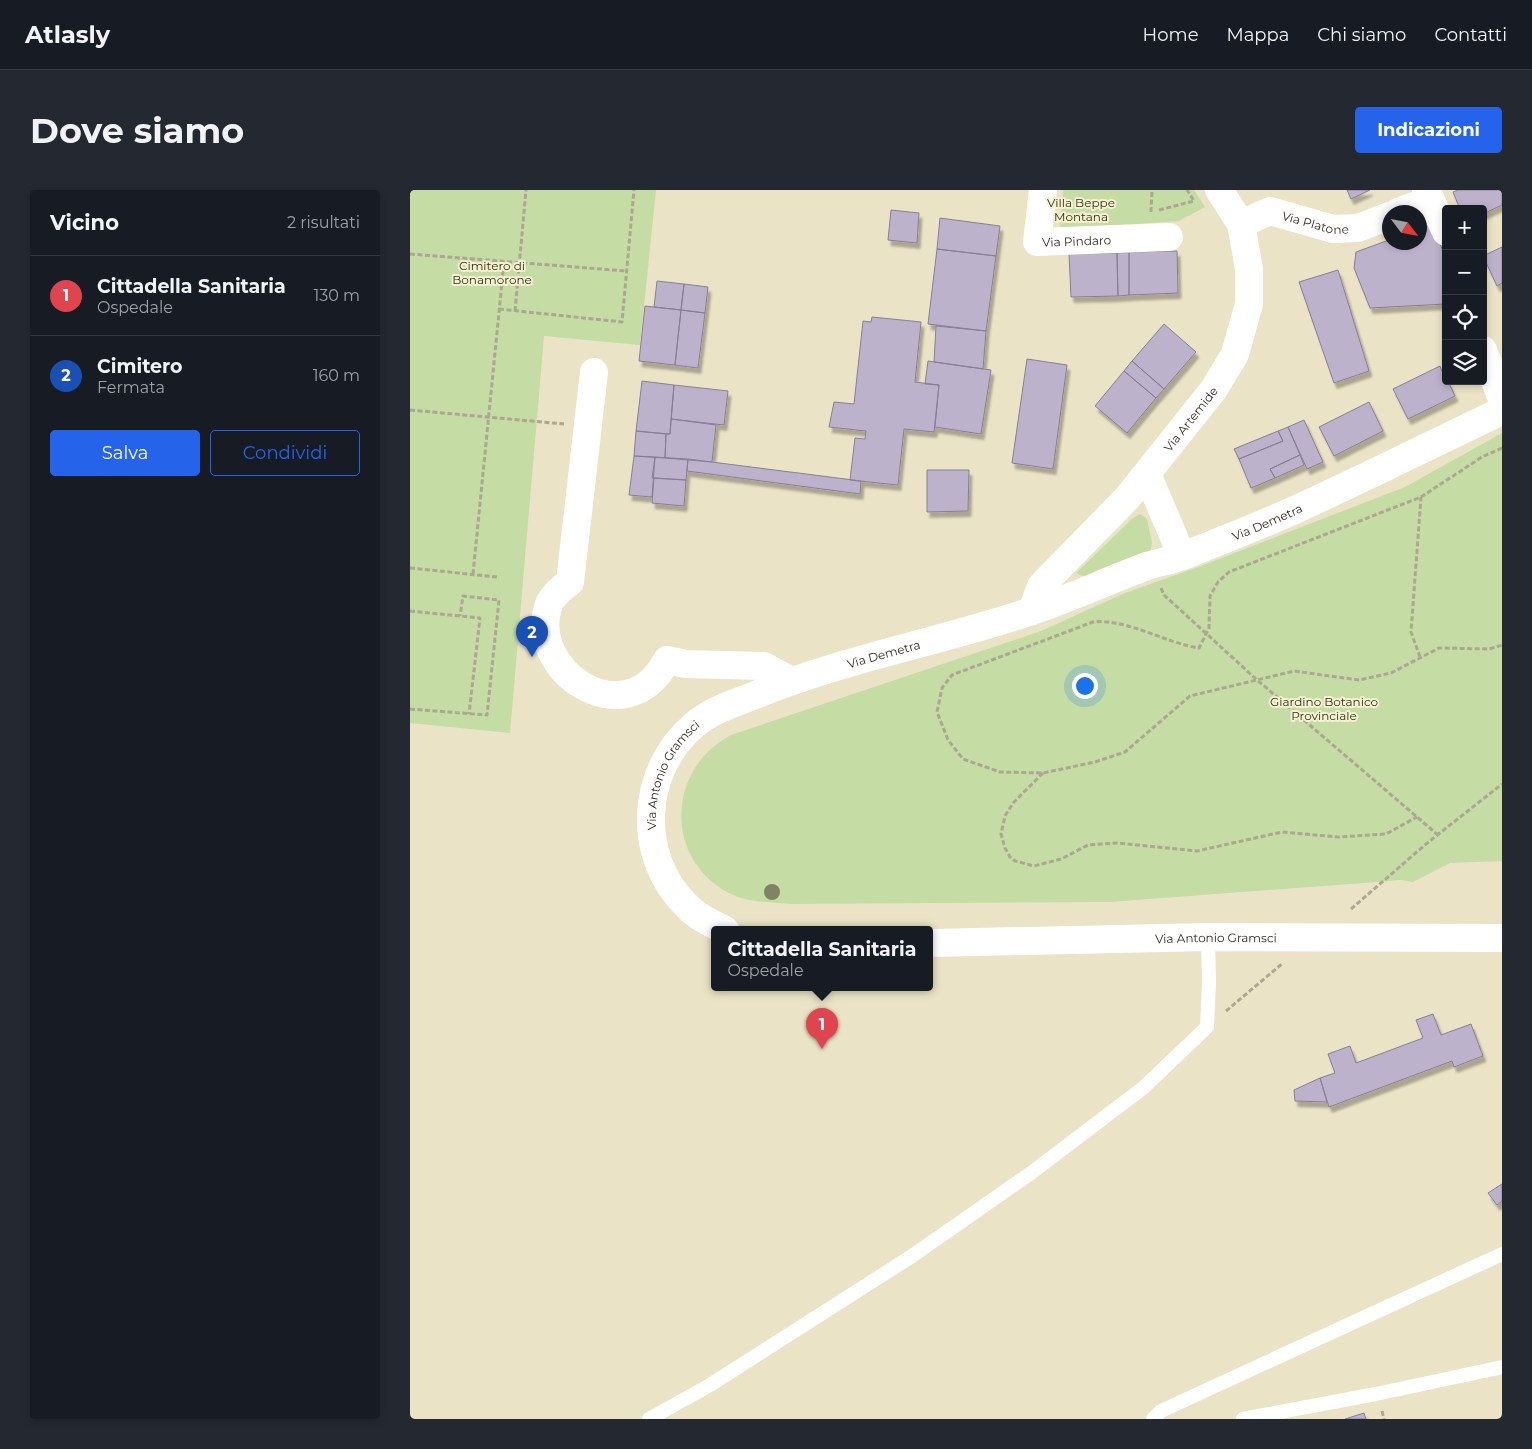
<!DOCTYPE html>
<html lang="it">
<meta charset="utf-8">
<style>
body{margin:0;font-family:Montserrat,sans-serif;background:#242831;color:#f1f3f6}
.controls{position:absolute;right:15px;top:15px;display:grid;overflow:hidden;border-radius:5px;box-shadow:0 2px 8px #0003}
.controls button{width:45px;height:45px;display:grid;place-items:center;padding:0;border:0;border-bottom:1px solid #363941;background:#171b24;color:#f1f3f6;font:25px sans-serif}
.compass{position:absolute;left:972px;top:15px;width:45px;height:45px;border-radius:50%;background:#171b24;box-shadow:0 2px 8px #0003;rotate:122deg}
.you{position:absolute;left:674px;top:495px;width:18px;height:18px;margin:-12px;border:4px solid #fff;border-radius:50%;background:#1a73e8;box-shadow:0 0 0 8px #1a73e833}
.badge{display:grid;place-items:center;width:32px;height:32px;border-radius:50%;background:#2563eb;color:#fff;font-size:16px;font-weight:700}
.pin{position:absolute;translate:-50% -41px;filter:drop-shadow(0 1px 2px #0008)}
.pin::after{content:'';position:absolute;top:26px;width:18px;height:15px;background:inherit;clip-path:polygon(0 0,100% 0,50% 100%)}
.popup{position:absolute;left:301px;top:736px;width:222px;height:65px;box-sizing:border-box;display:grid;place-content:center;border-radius:5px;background:#171b24;filter:drop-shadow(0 1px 4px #0005);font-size:16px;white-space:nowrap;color:#9ea1a6}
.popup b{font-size:19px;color:#f1f3f6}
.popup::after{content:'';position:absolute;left:50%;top:100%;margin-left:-10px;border:10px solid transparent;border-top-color:#171b24}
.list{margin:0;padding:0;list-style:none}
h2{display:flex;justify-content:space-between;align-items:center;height:65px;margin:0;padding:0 20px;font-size:21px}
h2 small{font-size:16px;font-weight:400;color:#9ea1a6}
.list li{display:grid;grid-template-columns:32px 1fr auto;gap:15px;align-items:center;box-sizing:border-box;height:80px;padding:0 20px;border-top:1px solid #363941}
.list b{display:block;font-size:19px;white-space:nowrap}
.list p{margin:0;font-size:16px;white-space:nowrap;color:#9ea1a6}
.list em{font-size:16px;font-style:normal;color:#9ea1a6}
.actions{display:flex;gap:10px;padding:15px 20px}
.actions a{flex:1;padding:11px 0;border:1px solid #2563eb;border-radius:5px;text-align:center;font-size:18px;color:#2563eb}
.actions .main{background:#2563eb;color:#fff}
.icon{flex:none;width:28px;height:28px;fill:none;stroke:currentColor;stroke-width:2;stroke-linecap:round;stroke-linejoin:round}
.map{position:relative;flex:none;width:1092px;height:1229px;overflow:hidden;border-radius:5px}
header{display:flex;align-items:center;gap:30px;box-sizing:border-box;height:70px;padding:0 25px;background:#171b24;border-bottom:1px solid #363941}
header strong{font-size:24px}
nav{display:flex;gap:28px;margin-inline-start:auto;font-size:18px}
.intro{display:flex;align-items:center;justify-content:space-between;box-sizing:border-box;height:120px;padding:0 30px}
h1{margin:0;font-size:35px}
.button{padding:12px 22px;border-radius:5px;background:#2563eb;color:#fff;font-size:18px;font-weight:700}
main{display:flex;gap:30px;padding:0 30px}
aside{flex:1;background:#171b24;border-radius:5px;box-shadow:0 2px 8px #0003}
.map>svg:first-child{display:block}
.green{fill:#c5dca5}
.building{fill:#bdb2cc;stroke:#877e96;filter:url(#shadow)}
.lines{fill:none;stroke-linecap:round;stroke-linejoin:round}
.path{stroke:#ada791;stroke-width:3;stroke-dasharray:5 2.5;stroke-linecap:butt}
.lane{stroke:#fff;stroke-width:14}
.street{stroke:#fff;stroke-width:28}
.tree{fill:#808464}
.labels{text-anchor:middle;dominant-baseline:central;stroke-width:4;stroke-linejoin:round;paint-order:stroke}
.park-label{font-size:12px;fill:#293613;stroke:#f7f0d3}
.street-label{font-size:12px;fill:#2d2a20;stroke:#f7f0d3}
</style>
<header>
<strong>Atlasly</strong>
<nav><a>Home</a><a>Mappa</a><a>Chi siamo</a><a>Contatti</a></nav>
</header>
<div class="intro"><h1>Dove siamo</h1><a class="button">Indicazioni</a></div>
<main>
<aside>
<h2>Vicino<small>2 risultati</small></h2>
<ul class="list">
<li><span class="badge" style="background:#e0444e">1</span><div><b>Cittadella Sanitaria</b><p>Ospedale</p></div><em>130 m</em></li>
<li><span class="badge" style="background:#1a4fb4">2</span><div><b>Cimitero</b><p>Fermata</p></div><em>160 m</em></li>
</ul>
<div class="actions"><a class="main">Salva</a><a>Condividi</a></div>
</aside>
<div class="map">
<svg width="1092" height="1229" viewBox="0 0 1092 1229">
<defs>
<filter id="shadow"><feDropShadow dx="3" dy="5.5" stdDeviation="1" flood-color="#0004"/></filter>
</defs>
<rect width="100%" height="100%" fill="#eae3c6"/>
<path class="green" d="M0 0H246L230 155 134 146 100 543 0 533Z
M653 0H784L795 17 769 31 650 39Z
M1092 243V671L1040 673 1003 692 991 690 954 693 699 712 380 714C358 712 337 713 317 702 253 666 258 578 321 545L631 441 715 403 791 376 995 297Z
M730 324 737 329 742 353 740 364 674 387 666 383 722 329Z"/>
<path class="building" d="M937 0H960L941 9Z
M1048 0H1092V15L1073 24V19H1050L1043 2Z
M481 20 509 23 507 53 478 50Z
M530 28 590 36 586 66 527 59Z
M1021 35 1036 67V114L960 118 944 78 946 62 979 50V52H1009V39Z
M1092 57V93L1087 96 1073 66Z
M527 59 586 66 576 141 518 134Z
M767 61 768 103 719 105V62Z
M719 62V105L708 106 707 63Z
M707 63 708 106 661 107 659 64Z
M928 80 959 181 924 193 889 92Z
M247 91 274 94 271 120 244 117Z
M274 94 298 97 295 123 271 120Z
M235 116 271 120 265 175 229 171Z
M271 120 295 123 288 178 265 175Z
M462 127 511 132 505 192 529 195 524 242 494 239 488 295 440 290 445 248 455 249 456 241 419 237 424 212 444 214 453 131 461 132Z
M754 134 786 162 754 199 722 171Z
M526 136 576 141 573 179 524 172Z
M617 169 657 175 643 279 602 273Z
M518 171 581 180 571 244 525 237 529 195 515 194Z
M722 171 754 199 746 208 714 181Z
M1030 176 1036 191H1038L1045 206 998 229 983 199Z
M714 181 746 208 717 243 685 216Z
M232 191 264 195 260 244 226 241Z
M264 195 318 201 314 235 261 229Z
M959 212 973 241 924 266 909 237Z
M261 229 306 235 302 272 255 268 256 244H260Z
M894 230 913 272 897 279 878 237Z
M878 237 890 265 860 279 865 288 841 298 829 269 873 251 868 241Z
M226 241 256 244 255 268 224 266Z
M868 241 873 251 829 269 824 259Z
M890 265 894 275 865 288 860 279Z
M224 266 245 267 242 307 219 305Z
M245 267 278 269 276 290 242 288Z
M278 269 451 291 450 304 277 281Z
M517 280H559L558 321 517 322Z
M244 288 276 290 274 316 242 313Z
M1023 824 1031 845 1061 834 1073 866 1044 877 1042 871 919 917 910 888 925 883 918 864 940 856 946 873 1013 848 1006 830Z
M910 888 917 912 885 911 884 900Z
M1092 994V1011L1087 1015 1078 1003Z
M954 1223 956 1229H935Z"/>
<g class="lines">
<path class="path" d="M749 20 784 11 777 0
M741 22 742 0
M0 64 216 81
M89 119 212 132 224 0
M105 121 116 0
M0 220 154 234
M1092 258 1072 267 1011 307 819 382 808 392 800 406 799 438 789 458C755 453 716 428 683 432L542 485 532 498 527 522 538 550 553 569 590 582 633 583 685 572 715 562 780 506 884 481 949 490 981 483 1029 458 1079 459 1092 455
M0 378 87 387
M63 384 94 72
M751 398 754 405 846 489 1028 645
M0 421 70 428 59 524
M1010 467 1001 442 1011 307
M0 519 77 525 89 410 53 406 50 426
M633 583 603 613 595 626 591 644 595 658 600 667 605 671 624 676 651 669 678 655 707 653 787 661 872 642 928 647 976 644 1007 627
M941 719 1016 654 1092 594
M816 821 873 773
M972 1221 974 1229"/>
<path class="lane" d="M239 1229 300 1195 502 1066 621 983 733 898 797 837 799 792 798 747
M743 1229 751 1221 1092 1064
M833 1229 854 1225
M850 1229 854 1225 966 1204 1092 1177"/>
<g class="street">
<path id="s1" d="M633 0 627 52 759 47"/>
<path d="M1016 0 1036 42"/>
<path d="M988 22 1021 10"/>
<path id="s2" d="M831 34 860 21 923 39 948 38 979 26"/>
<path d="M1073 160 1092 209"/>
<path d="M184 182 160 392C152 398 143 405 139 414 115 479 215 549 257 470L276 474 354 476 380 490"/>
<path d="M737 284 772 366"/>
<path id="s3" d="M622 421 631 396 718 307 804 199 825 164 839 114V79L831 34 809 0"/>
<path id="s4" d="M315 740C302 734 287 727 277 716 226 667 230 582 283 536 300 521 322 514 343 506 433 469 530 452 622 421 661 408 699 390 737 376 750 372 763 370 775 365 813 350 852 335 889 318 957 287 1024 253 1092 221"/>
<path id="s5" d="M520 753 798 747 1092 748"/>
</g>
</g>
<circle class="tree" cx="362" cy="702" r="8"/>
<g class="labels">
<g class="park-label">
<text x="671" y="12">Villa Beppe<tspan x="671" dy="14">Montana</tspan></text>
<text x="82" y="75">Cimitero di<tspan x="82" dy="14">Bonamorone</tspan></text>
<text x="914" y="511">Giardino Botanico<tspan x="914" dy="14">Provinciale</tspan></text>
</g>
<g class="street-label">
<text stroke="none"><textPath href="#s2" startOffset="79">Via Platone</textPath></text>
<text stroke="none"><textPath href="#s1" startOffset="92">Via Pindaro</textPath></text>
<text stroke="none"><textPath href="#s3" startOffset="251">Via Artemide</textPath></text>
<text stroke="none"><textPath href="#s4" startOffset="858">Via Demetra</textPath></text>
<text stroke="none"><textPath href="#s4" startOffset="452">Via Demetra</textPath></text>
<text stroke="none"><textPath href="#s4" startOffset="192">Via Antonio Gramsci</textPath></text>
<text stroke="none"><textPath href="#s5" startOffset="286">Via Antonio Gramsci</textPath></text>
</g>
</g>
</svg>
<div class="controls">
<button>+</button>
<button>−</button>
<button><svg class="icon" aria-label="locate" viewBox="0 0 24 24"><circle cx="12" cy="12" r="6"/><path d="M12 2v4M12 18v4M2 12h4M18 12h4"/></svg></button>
<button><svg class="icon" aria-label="layers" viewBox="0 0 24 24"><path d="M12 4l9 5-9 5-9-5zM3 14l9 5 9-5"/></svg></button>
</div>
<svg class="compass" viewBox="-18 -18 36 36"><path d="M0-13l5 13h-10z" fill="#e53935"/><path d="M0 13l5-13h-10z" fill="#9ea1a6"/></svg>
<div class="you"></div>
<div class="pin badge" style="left:412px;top:859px;background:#e0444e">1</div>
<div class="popup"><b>Cittadella Sanitaria</b>Ospedale</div>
<div class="pin badge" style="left:122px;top:467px;background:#1a4fb4">2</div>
</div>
</main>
